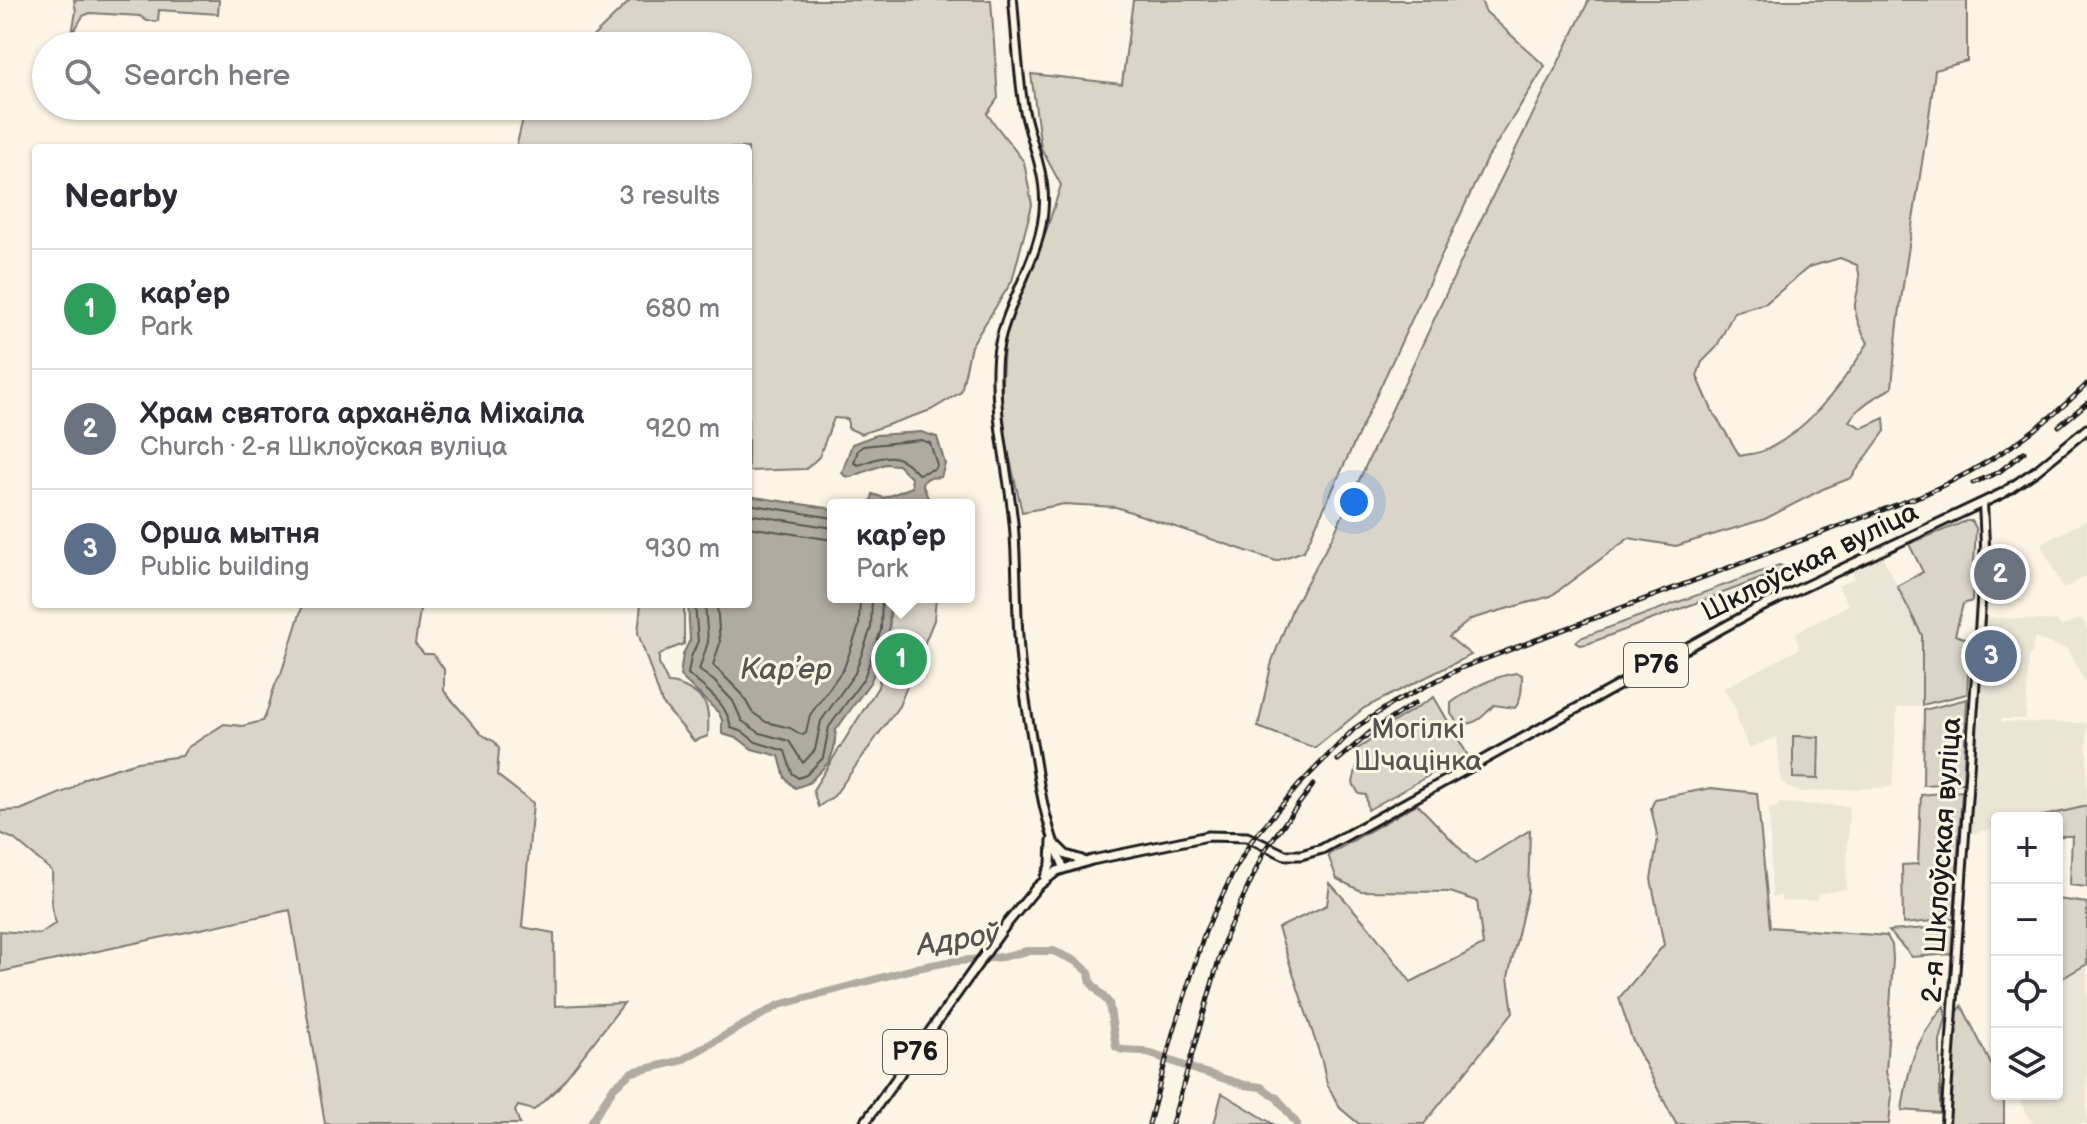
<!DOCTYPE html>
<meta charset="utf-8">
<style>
body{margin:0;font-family:"Balsamiq Sans",sans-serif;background:#f2f2f3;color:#2b2b33}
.controls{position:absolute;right:24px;bottom:24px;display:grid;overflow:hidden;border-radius:8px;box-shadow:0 2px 6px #0004}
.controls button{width:72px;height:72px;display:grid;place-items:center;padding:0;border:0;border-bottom:2px solid #e1e1e2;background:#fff;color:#2b2b33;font:40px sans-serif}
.you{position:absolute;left:1354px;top:502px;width:28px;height:28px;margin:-20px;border:6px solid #fff;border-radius:50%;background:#1a73e8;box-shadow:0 0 0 12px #1a73e833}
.badge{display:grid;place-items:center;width:52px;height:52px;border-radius:50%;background:#2563eb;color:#fff;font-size:26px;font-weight:700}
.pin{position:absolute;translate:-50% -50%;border:4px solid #fff;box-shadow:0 2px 8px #0006}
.popup{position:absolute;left:827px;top:499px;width:148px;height:104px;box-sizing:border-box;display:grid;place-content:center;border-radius:8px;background:#fff;filter:drop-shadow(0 2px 6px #0005);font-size:26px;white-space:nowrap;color:#7c7c81}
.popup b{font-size:30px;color:#2b2b33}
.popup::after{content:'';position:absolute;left:50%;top:100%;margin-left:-16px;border:16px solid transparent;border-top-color:#fff}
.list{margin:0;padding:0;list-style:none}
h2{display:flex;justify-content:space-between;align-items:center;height:104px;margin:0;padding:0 32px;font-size:34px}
h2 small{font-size:26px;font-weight:400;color:#7c7c81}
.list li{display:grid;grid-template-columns:52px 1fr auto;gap:24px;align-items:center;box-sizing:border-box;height:120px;padding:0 32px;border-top:2px solid #e1e1e2}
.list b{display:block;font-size:30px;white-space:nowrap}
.list p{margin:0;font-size:26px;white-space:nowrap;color:#7c7c81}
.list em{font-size:26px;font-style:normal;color:#7c7c81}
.icon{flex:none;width:44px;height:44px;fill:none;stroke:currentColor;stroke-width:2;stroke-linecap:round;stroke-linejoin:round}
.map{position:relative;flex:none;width:2087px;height:1124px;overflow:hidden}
.search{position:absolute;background:#fff;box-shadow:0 2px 6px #0004;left:32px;top:32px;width:720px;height:88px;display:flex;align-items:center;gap:20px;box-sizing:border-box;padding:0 28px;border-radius:44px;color:#7c7c81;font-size:30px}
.panel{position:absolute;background:#fff;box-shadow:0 2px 6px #0004;left:32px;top:144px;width:720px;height:464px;border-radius:8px}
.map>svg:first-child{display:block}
.built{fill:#ebe5d6}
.green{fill:#dbd5c8;stroke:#7c7872;stroke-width:2;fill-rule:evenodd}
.water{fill:#b0aba1;stroke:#75726c;stroke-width:2}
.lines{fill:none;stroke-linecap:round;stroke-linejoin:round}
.shore{stroke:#575551;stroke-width:2}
.river{stroke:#b0aba1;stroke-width:8}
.secondary-casing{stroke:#1c1c1c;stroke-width:12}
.primary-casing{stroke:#1c1c1c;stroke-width:13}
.secondary{stroke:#fcf5e5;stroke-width:6}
.primary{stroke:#fcf5e5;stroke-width:7}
.rail-casing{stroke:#1c1c1c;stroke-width:5}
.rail{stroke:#fcf5e5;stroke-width:2;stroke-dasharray:6;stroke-linecap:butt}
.labels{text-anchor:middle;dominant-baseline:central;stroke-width:6;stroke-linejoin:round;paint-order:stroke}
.shield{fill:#fcf5e5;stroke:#5f5d58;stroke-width:2}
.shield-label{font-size:26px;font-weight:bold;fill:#1c1c1c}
.street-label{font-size:28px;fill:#1c1c1c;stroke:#fcf5e5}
.park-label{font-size:28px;fill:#555450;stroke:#fcf5e5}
.water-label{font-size:30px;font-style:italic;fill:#575551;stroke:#fcf5e5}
</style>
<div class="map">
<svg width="2087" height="1124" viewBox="0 0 2087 1124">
<rect width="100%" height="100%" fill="#fcf5e5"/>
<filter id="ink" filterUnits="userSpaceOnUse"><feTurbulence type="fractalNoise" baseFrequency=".0125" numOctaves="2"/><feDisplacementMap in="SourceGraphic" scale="16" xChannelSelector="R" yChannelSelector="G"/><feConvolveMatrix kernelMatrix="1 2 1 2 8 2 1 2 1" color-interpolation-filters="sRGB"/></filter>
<g filter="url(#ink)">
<path class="built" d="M2087 520V575L2063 589 2041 544Z
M1882 556 1922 635V705L1897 708 1892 787 1802 792 1786 787V783H1781L1777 737 1749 748 1737 721V712L1724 688 1799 649 1796 633 1848 605 1838 586 1855 578 1851 570Z
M1986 617 2058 621 2061 627 2081 618 2086 626 2084 628H2087V685L2067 649 2034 638 2032 654 2029 655 2026 719H2001L2002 722 2087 723V806L2035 818H1997V827L1971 834 1976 738 1982 716V710L1979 709Z
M1779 803 1849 806 1846 889 1818 894 1817 900 1781 901V896L1772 897 1769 807H1777Z
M2087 964V1124H2033L2016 1094H2057V981Z"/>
<path class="green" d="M74 0H219L218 14 159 10 158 21H147L140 16 90 13 83 16 72 34 76 11Z
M631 0H991L998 98 987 114 1024 162 1032 205 1012 281 971 346 961 392 931 410 861 434 848 428V419L834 418 819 457 806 469 748 471V148H516L526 106H738V46H583Z
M1133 0H1481L1485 11 1545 66 1485 162 1304 551 1276 561 1116 507 1064 504 1022 512 1000 415 1005 329 1041 247 1061 185 1041 148 1031 74 1122 84Z
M1589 0H1967V61L1935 70C1923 176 1899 281 1892 388 1875 397 1860 405 1849 421L1862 428 1884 418 1885 431 1851 478 1823 489 1765 519 1676 546 1629 538 1551 596 1471 619 1449 637 1471 655 1364 708 1315 748 1258 727 1272 661 1293 607 1333 536 1472 238ZM1840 258 1857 265C1863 284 1857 287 1855 304 1854 318 1862 331 1868 343 1845 380 1810 428 1770 448 1762 453 1749 454 1740 456L1712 410 1697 376 1702 362 1716 348 1734 312 1766 303 1809 267Z
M1966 521H1972L1976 528 1972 601 1963 604 1955 635 1970 640 1967 694 1922 705V635L1897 586 1923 572 1909 544Z
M1779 565 1784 567V570L1587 644 1580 645 1576 642 1580 638Z
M891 597H936L934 620 899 706 834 796 818 807 813 790 878 687 889 632Z
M303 604H421L415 644 424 654H433L444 669V691L481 734 495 742 499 749 497 775 533 803 522 927 554 933 555 1006 624 1003 558 1088 534 1110 518 1106 515 1111 520 1124H325L290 910 0 972V931L39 934 56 923C49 907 53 889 52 871L14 839 0 833V811L20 810 71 789 85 778 137 762 182 756 187 748 224 724 242 726 263 721C271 706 271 687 281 674Z
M641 604H684V644L668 650 659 656V664L668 683C680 683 697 692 704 702 710 710 708 727 708 736L694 741 662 703 638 633Z
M1517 673 1522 675C1522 687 1522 699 1515 708L1494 705C1484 716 1475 726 1459 724L1451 714V703C1470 689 1494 676 1517 673Z
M1434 697 1467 754 1368 810 1366 795 1359 794 1353 783 1358 760 1356 750 1383 732 1382 729Z
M1967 699 1963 783 1923 785 1924 710Z
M1793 736 1819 737 1818 779 1793 778Z
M1711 788 1757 793 1770 927 1887 936 1892 945 1893 959 1886 1072 1892 1094 1889 1124H1676L1632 1039 1619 998 1664 945 1651 879 1658 839 1651 808 1655 799Z
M1962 791 1954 919 1903 924 1902 865 1918 864 1921 795Z
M1417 804 1475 864 1530 830 1528 891 1508 977 1513 1012 1424 1124H1359L1340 1108 1327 1084 1322 1061 1278 928 1327 905 1330 883 1369 927 1411 982 1483 945 1477 901 1450 892 1361 891 1337 879 1328 855Z
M2087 806V887L2070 885 2072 836H2057V818H2035Z
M2057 899 2087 903V964L2057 981Z
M1953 926 1951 954 1912 957 1889 931Z
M1944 1006 1946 1018 1940 1041V1113L1902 1110C1909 1064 1914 1043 1944 1006Z
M1962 1006 1994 1070 1997 1094H2002L2004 1103V1124H1949L1956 1014Z
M1222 1093 1273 1124H1214Z"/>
<path class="water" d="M921 432 937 437 945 464 941 477 928 478 922 483 930 503 922 505H870L873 494 884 498 912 487 911 478 898 465 885 464 851 477 845 476 842 473 852 444 876 435Z
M748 496 827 508 833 512V597H890L889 632 871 681 836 730 834 749 829 762 809 783 795 788 785 778 779 756 752 749 739 739 722 734V720L719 713 680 676 683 654 690 640 688 604H748Z"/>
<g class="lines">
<path class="shore" d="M921 440 930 443 937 465 934 469 918 474C897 450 886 455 859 465L854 463 858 450 863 446Z
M748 504 833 518
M748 514 833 528
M748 527 833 540
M695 604 698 641 691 657 688 674C707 691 727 702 731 728L743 732 756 742 785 751 792 773 798 778 806 775 823 758 829 727 864 678 881 630 882 597
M705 604 708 642 699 670 714 681 733 701 742 721 760 733 789 741 803 763 815 750 821 721 855 673 871 628 872 597
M717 604 720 643 713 665 742 694 752 712 766 722 790 728 802 735 806 733 810 715 844 668 859 626 860 597"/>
<path class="river" d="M590 1124 614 1087 632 1072 680 1061 779 1005 917 968 948 962 1002 957 1027 951H1053L1076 961 1089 972 1091 983 1109 1003 1116 1047 1123 1050 1143 1051 1199 1071 1245 1085 1261 1087 1277 1098 1297 1124"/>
<g class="secondary-casing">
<path id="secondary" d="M1013 0C1016 36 1018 73 1024 109 1030 140 1045 171 1044 203 1043 259 1002 305 997 359 993 416 1009 472 1014 528 1017 566 1016 605 1019 643 1021 682 1029 720 1035 758 1041 797 1048 832 1064 868
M1945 1124 1985 545 1983 503"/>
</g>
<g class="primary-casing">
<path id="primary" d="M1052 841 1066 855 1082 860
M1045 877 1051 864 1052 841
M864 1124 1005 926 1037 887 1057 871 1092 860 1208 836 1247 837 1285 855H1301L1322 849 1755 610 2003 493 2037 470 2087 429"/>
</g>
<use href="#secondary" class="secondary"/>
<use href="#primary" class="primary"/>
<g class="rail-casing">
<path id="rail" d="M2059 426 2087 403
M1973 483 1999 472 2024 452
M1338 760 1373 730 1415 703
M1149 1124 1173 1033 1205 932 1234 871 1252 840 1299 785 1355 728 1393 703 1461 668 1925 494C1987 466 2038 432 2087 384
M1172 1124 1226 935 1266 848 1313 785"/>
</g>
<use href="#rail" class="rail"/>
</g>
</g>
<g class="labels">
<g class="shield">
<rect x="1624" y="643" width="64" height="44" rx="6"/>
<rect x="883" y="1030" width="64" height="44" rx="6"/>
</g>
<g class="shield-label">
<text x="1656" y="665">Р76</text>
<text x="915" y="1052">Р76</text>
</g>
<g class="street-label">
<text transform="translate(1810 562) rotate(-26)">Шклоўская вуліца</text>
<text transform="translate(1942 860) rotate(-86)">2-я Шклоўская вуліца</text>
</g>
<g class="park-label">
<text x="1418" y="729">Могілкі<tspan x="1418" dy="32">Шчацінка</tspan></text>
</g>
<g class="water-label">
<text x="786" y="670">Карʼер</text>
<text transform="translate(958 940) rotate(-9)">Адроў</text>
</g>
</g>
</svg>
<div class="controls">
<button>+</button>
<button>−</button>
<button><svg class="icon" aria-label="locate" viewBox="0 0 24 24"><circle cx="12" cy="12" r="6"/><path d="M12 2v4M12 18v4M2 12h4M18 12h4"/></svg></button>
<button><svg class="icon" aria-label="layers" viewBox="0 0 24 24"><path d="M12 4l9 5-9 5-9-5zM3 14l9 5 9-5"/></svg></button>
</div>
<div class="you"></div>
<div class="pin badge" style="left:901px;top:659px;background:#2e9e5b">1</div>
<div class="popup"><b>карʼер</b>Park</div>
<div class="pin badge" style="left:2000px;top:574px;background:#6b7280">2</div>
<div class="pin badge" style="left:1991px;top:656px;background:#5c6f8a">3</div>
<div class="search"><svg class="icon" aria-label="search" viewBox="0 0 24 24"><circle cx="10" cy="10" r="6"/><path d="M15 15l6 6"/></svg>Search here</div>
<section class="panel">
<h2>Nearby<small>3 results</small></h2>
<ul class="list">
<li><span class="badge" style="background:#2e9e5b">1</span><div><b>карʼер</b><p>Park</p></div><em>680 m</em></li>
<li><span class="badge" style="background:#6b7280">2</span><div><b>Храм святога арханёла Міхаіла</b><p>Church · 2-я Шклоўская вуліца</p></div><em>920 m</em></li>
<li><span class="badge" style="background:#5c6f8a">3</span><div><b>Орша мытня</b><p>Public building</p></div><em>930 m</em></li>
</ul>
</section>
</div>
